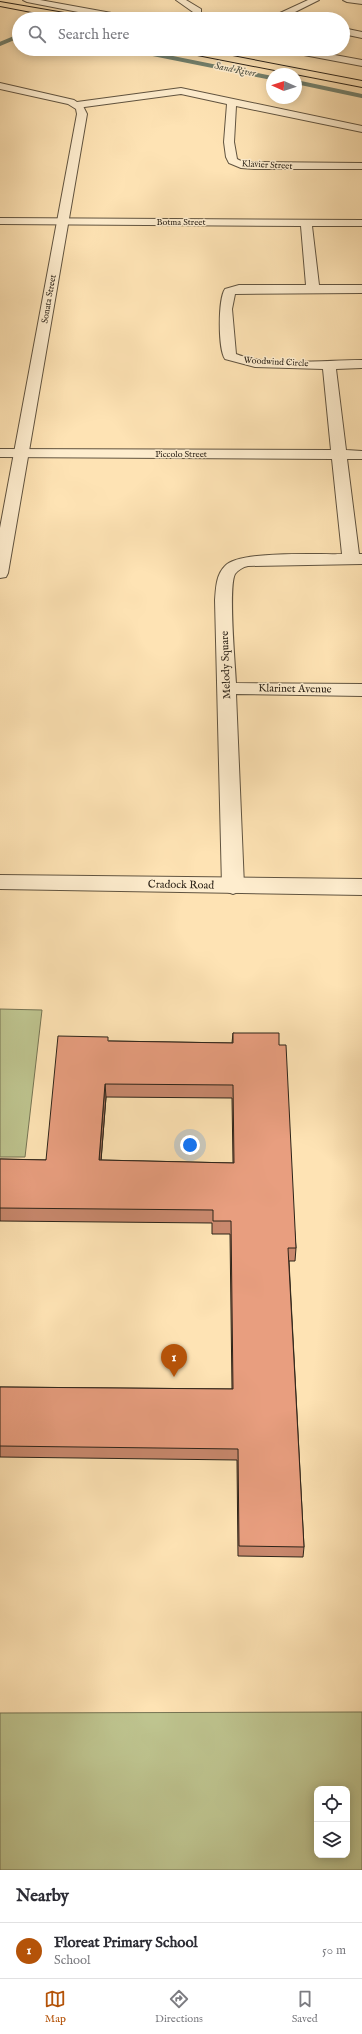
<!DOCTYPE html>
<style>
body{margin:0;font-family:"IM FELL English",serif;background:#f7f7f7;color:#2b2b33}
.controls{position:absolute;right:12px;bottom:12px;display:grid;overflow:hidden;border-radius:8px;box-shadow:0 2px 10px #0003}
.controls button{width:36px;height:36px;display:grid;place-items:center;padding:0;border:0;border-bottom:1px solid #e1e1e2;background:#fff;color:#2b2b33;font:20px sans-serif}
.compass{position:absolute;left:266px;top:68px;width:36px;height:36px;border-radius:50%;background:#fff;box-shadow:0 2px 10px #0003;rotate:273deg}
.you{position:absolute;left:190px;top:1145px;width:14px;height:14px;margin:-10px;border:3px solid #fff;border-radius:50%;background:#1a73e8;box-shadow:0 0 0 6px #1a73e833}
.badge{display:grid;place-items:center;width:26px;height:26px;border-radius:50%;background:#b45309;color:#fff;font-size:13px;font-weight:700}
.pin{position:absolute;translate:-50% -33px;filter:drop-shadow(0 1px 2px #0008)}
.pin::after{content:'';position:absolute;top:21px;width:14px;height:12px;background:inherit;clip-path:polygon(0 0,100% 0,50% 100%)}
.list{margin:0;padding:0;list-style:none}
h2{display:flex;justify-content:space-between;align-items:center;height:52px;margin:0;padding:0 16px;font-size:17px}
h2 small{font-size:13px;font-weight:400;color:#7c7c81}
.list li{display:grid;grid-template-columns:26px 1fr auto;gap:12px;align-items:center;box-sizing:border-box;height:56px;padding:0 16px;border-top:1px solid #e1e1e2}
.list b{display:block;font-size:15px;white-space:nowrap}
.list p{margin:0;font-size:13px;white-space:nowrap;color:#7c7c81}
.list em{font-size:13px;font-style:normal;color:#7c7c81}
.icon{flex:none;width:22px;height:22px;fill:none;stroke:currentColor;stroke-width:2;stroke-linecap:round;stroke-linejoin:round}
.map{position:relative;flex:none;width:362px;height:1870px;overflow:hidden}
.search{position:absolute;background:#fff;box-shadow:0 2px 10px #0003;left:12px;right:12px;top:12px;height:44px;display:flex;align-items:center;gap:10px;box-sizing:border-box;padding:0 14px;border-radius:22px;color:#7c7c81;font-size:15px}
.sheet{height:108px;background:#fff}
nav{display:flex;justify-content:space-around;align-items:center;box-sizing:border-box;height:56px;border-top:1px solid #e1e1e2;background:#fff;font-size:11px;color:#7c7c81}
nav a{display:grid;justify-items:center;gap:2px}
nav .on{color:#b45309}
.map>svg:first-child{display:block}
.green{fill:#bec48f;stroke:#767454;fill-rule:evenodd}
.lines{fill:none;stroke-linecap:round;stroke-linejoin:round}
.stream{stroke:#73816e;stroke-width:4}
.minor-casing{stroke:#615440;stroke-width:2}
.tertiary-casing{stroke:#615440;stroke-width:2}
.primary-casing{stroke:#2d2419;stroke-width:2}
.minor{fill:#feedce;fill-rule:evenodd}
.tertiary{fill:#feedce;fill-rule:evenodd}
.primary{fill:#fee3b4;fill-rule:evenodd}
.wall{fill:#c8886d;stroke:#2d2419;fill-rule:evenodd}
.shaded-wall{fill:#a26f59;stroke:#2d2419}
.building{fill:#e89e7f;stroke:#2d2419;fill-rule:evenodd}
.labels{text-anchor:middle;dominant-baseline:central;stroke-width:3;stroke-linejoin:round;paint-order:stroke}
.far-street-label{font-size:9px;fill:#2d2419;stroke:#feedce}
.far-water-label{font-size:10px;font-style:italic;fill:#505244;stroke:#feedce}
.street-label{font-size:11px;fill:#2d2419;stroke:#feedce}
</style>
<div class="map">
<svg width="362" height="1870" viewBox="0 0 362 1870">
<rect width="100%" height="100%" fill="#fee3b4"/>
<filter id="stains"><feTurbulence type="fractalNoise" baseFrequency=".005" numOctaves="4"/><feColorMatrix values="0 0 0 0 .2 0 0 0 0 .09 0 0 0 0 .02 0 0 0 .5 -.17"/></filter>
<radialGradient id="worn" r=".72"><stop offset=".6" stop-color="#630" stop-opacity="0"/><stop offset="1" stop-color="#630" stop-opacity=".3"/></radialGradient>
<path class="green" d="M0 1009 42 1010 25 1157H0Z
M362 1712V1870H0V1713ZM317 1789H347V1855H317Z"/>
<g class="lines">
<path class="stream" d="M0 44 19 36
M128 49 272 78
M296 82 362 96"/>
<g class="minor-casing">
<path id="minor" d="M23 0H40L128 16 132 19H114L27 2Z
M176 0H186L201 9V14L194 19H183L193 12Z
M308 0H319L287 16V19H279L280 13Z
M343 0H362V4L347 2Z
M343 28 362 32V38L343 34Z
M284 49H302L362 60V66L288 52Z
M181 88 362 126V132L236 106 234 142 237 159 243 162 362 163V169H254L241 168 229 163 226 157 224 142 227 104 181 94 77 108 72 105 77 102Z
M0 218 362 220V226H312L319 285H362V293L235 294 232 309 236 354C269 367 326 360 362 360V368L336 369 346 450 362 451V459H347L359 554H362V564L248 566C243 567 238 570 235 574 228 587 235 663 236 683L362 684V696L236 694 244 886 241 891 233 894 225 891 222 886 215 600C216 588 216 575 225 566 240 550 319 555 342 554L332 459 0 457V449L331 450 323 369 255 367 225 359C218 349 218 299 225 289L239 285H306L301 226 0 224Z"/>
</g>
<g class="tertiary-casing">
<path id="tertiary" d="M0 83 74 100 83 106 87 114 8 573 6 577 0 578V528L77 114 76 109 68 104 0 89Z
M0 875 362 879V895L0 889Z"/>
</g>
<g class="primary-casing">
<path id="primary" d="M0 2 82 16 86 19H68L0 6Z
M178 49H196L362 81V87L182 52Z"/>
</g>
<use href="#minor" class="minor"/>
<use href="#tertiary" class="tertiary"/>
<use href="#primary" class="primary"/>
</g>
<path class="wall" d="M233 1033 279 1045 296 1248 295 1261H289L304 1547 303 1557 238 1556 237 1460 0 1457V1387L232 1389 230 1234H212V1223L0 1221V1159L46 1160 109 1041 232 1043ZM106 1097 232 1098 233 1163 101 1160Z"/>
<path class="shaded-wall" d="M105 1084 106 1097 100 1174 99 1160Z"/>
<path class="building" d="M233 1033H279V1045H286L296 1248H288L304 1547 239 1546 238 1449 0 1446V1387L233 1389 231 1221H213V1210L0 1208V1159L46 1160 58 1036 108 1037V1041L233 1043ZM105 1084 233 1085 234 1163 99 1160Z"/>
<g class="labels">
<g class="far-street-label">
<text transform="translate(267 165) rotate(3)">Klavier Street</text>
<text x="181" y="222">Botma Street</text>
<text transform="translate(49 299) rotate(-80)">Sonata Street</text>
<text transform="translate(276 362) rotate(3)">Woodwind Circle</text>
<text x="181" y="454">Piccolo Street</text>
</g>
<g class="far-water-label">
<text transform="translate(235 70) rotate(11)">Sand River</text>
</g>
<g class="street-label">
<text transform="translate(226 665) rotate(-92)">Melody Square</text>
<text transform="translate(295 689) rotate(1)">Klarinet Avenue</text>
<text transform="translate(181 885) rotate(1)">Cradock Road</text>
</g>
</g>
<rect width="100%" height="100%" filter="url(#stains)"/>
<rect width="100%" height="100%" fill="url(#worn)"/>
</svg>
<div class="controls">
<button><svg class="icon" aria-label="locate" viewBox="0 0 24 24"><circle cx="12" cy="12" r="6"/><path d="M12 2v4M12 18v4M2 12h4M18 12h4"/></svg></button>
<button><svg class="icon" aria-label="layers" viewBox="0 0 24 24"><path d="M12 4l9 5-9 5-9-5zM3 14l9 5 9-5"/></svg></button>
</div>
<svg class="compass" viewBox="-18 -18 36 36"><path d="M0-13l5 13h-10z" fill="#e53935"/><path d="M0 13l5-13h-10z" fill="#7c7c81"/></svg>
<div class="you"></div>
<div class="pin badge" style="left:174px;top:1377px">1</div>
<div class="search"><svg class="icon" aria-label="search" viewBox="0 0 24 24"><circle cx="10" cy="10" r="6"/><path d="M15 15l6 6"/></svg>Search here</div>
</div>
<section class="sheet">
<h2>Nearby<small></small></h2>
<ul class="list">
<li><span class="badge">1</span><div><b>Floreat Primary School</b><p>School</p></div><em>50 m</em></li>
</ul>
</section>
<nav>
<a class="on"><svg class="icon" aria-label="map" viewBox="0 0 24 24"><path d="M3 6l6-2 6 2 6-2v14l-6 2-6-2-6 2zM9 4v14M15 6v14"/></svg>Map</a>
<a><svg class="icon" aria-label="directions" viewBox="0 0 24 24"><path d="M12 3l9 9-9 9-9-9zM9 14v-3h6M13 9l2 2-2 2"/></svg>Directions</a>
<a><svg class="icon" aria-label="saved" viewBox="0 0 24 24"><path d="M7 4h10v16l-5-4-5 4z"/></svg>Saved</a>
</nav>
